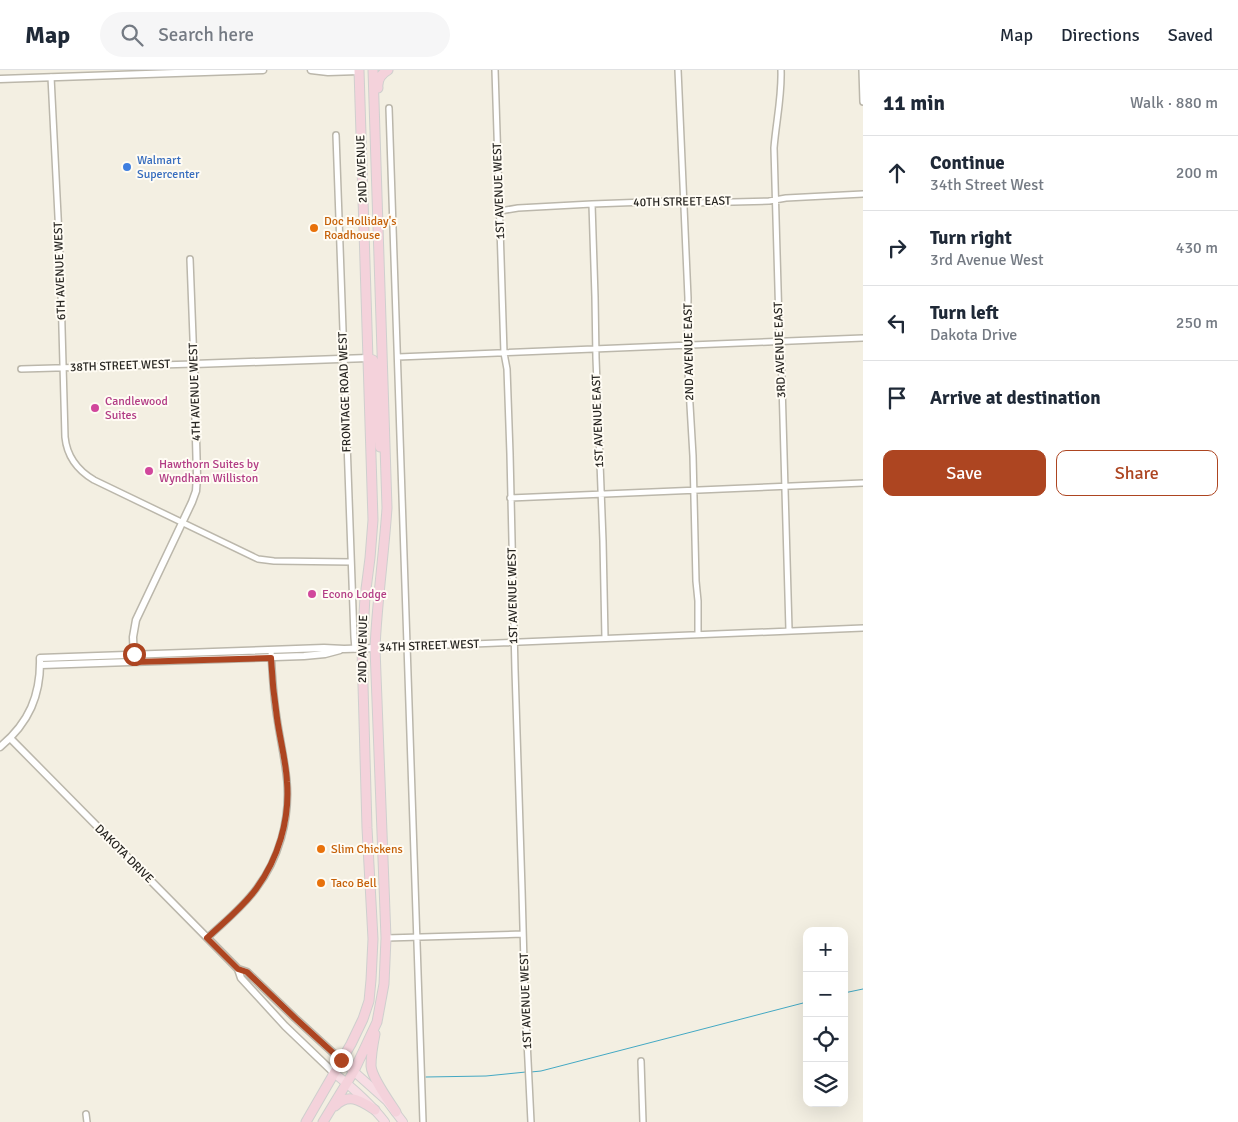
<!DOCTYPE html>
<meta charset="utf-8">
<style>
body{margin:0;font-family:Signika,sans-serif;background:#f6f6f7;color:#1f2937}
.controls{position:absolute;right:15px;bottom:15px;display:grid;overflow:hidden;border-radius:10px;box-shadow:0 5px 20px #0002}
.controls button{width:45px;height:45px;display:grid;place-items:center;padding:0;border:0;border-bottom:1px solid #e0e1e3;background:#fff;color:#1f2937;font:25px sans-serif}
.stop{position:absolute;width:15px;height:15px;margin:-11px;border:4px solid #ad4521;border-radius:50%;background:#fff}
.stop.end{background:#ad4521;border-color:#fff;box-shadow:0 1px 5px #0008}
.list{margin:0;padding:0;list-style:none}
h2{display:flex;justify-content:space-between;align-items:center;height:65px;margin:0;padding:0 20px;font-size:21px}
h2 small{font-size:16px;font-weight:400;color:#747a83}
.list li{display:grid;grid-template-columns:32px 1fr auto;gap:15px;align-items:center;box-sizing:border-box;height:75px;padding:0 20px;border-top:1px solid #e0e1e3}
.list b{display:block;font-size:19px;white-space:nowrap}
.list p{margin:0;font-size:16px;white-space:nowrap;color:#747a83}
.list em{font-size:16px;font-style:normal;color:#747a83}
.actions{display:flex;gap:10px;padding:15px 20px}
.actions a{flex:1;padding:11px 0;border:1px solid #ad4521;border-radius:10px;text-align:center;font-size:18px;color:#ad4521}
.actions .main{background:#ad4521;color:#fff}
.icon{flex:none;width:28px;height:28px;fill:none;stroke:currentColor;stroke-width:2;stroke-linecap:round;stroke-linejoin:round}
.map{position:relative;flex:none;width:863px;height:1052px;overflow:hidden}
header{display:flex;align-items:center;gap:30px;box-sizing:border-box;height:70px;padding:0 25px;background:#fff;border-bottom:1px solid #e0e1e3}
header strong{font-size:24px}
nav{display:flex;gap:28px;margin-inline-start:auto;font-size:18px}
.search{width:350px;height:45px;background:#f6f6f7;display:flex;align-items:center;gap:12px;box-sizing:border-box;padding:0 18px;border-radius:28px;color:#747a83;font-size:19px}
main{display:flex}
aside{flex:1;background:#fff}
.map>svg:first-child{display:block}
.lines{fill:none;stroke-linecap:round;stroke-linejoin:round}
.stream{stroke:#43a8c3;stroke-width:1}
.minor-casing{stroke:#bbb7ab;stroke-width:8}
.tertiary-casing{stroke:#bbb7ab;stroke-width:9}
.primary-casing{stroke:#cfcfce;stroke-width:10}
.trunk-casing{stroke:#cfcfce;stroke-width:11}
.minor{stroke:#fff;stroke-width:5}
.tertiary{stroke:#fff;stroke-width:6}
.primary{stroke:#f7dde4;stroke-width:8}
.trunk{stroke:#f4d2db;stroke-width:9}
.route{stroke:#ad4521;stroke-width:6}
.shop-dot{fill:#3f7fe0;stroke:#fffcf4;stroke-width:2}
.food-dot{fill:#e8710a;stroke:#fffcf4;stroke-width:2}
.hotel-dot{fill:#d1479c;stroke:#fffcf4;stroke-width:2}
.labels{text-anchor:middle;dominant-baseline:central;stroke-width:4;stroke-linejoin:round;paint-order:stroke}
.shop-label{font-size:12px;fill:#366cbe;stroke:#fffcf4;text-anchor:start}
.street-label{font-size:12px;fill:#272521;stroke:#fffcf4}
.food-label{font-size:12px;fill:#c56008;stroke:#fffcf4;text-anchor:start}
.hotel-label{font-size:12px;fill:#b23c85;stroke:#fffcf4;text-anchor:start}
</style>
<header>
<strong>Map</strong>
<div class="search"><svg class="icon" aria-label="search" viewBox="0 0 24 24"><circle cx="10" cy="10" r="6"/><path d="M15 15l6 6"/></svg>Search here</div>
<nav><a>Map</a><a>Directions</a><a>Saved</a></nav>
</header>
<main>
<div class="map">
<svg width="863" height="1052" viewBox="0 0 863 1052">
<rect width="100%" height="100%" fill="#f3efe2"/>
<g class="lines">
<path class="stream" d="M844 923 863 919
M531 1002 541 1001 807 932
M426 1007 486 1006 526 1002"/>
<g class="minor-casing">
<path id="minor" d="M495 0 504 283 507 299 510 384 515 600 522 820 525 930 531 1052
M678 0 688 228 687 284 693 386 696 511 698 531V564
M781 0C782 26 776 52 774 78L779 253 781 279 789 560
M862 0 863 32
M51 7 60 186 65 367C67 387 77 400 94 410L258 489 274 491 351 492
M389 38 423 1052
M336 65 354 567 355 579
M592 134 595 227 596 288 603 471 605 568
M500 141 518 138 592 134 674 131 692 133 769 131 786 128 863 124
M398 287 863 268
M21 299 194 294 190 189
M510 428 863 413
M375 578 863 558
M207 868C224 852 242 838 256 819 279 789 290 750 287 712 285 690 280 669 277 648 273 625 272 602 271 580
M386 868 523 864
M641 991 643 1052
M86 1044 87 1052"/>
</g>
<g class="tertiary-casing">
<path id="tertiary" d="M311 0 328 2 359 1
M0 9 263 0
M134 592 133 567 136 550 192 432 196 421 197 406 194 294 368 288
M41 595 304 586 325 584 340 580
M10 668 238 899 241 908 285 956 334 1003
M0 677C29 653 41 625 40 588L324 578 344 579 375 578
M238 899 247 902 295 948 341 990"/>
</g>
<g class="primary-casing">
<path id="primary" d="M341 990 387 1031 403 1052
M334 1003C353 1018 371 1034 385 1052"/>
</g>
<g class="trunk-casing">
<path id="trunk" d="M378 18C377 10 381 4 388 0
M368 288 373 290 375 294 377 340 380 377
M375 964C373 974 371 985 371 996 372 1008 389 1031 396 1042
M335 1036C349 1022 361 1031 375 1040
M306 1052 351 974 363 949 369 931 371 910 373 869 367 758 362 579 365 527 370 488 373 450 359 0
M323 1052 354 1001 377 952 384 914 386 868 375 578C377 531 384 484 387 438L373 0"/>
</g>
<use href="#minor" class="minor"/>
<use href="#tertiary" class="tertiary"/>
<use href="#primary" class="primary"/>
<use href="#trunk" class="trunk"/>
</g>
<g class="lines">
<path class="route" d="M134 584V592L271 588C272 608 274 628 277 648 280 670 286 691 287 712 290 750 278 789 256 819 242 838 224 852 207 868L238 899 247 902 295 948 341 990"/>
</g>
<circle class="shop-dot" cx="127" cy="97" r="5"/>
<g class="food-dot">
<circle cx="314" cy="158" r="5"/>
<circle cx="321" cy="779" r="5"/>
<circle cx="321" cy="813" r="5"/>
</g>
<g class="hotel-dot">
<circle cx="95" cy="338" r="5"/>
<circle cx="149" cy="401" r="5"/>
<circle cx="312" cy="524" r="5"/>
</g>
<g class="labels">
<g class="shop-label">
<text x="137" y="90">Walmart<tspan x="137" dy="14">Supercenter</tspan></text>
</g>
<g class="street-label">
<text transform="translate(362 99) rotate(-92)">2ND AVENUE</text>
<text transform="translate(499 121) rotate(-92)">1ST AVENUE WEST</text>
<text transform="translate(682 132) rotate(-1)">40TH STREET EAST</text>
<text transform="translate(60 201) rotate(-92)">6TH AVENUE WEST</text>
<text transform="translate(780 280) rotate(-92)">3RD AVENUE EAST</text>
<text transform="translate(689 282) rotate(-91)">2ND AVENUE EAST</text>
<text transform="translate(120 296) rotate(-2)">38TH STREET WEST</text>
<text transform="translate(195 322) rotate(-92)">4TH AVENUE WEST</text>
<text transform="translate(345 322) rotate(-92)">FRONTAGE ROAD WEST</text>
<text transform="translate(598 351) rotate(-92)">1ST AVENUE EAST</text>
<text transform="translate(513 526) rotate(-91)">1ST AVENUE WEST</text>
<text transform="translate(429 576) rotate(-2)">34TH STREET WEST</text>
<text transform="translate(363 579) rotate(-89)">2ND AVENUE</text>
<text transform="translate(124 784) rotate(45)">DAKOTA DRIVE</text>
<text transform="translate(526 931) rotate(-92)">1ST AVENUE WEST</text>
</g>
<g class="food-label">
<text x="324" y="151">Doc Holliday's<tspan x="324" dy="14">Roadhouse</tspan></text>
<text x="331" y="779">Slim Chickens</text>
<text x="331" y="813">Taco Bell</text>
</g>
<g class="hotel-label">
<text x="105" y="331">Candlewood<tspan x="105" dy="14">Suites</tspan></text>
<text x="159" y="394">Hawthorn Suites by<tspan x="159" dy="14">Wyndham Williston</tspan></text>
<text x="322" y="524">Econo Lodge</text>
</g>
</g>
</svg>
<div class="controls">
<button>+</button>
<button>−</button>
<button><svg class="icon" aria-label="locate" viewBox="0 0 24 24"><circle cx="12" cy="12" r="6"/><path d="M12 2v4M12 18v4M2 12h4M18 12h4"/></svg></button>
<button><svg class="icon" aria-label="layers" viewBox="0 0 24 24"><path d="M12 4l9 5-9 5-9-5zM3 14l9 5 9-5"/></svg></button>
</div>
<div class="stop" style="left:134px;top:584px"></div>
<div class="stop end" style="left:341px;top:990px"></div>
</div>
<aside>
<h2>11 min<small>Walk · 880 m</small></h2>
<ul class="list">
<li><svg class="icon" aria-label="ahead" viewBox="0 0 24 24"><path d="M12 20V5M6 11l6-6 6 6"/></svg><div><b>Continue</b><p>34th Street West</p></div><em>200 m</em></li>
<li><svg class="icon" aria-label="right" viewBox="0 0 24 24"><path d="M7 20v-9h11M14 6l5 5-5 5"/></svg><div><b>Turn right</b><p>3rd Avenue West</p></div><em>430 m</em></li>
<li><svg class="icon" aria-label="left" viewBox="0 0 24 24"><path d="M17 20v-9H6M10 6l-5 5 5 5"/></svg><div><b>Turn left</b><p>Dakota Drive</p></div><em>250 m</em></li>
<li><svg class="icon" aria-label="arrive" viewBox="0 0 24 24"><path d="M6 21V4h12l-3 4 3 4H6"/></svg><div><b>Arrive at destination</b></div></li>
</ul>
<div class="actions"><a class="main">Save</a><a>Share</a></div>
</aside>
</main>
